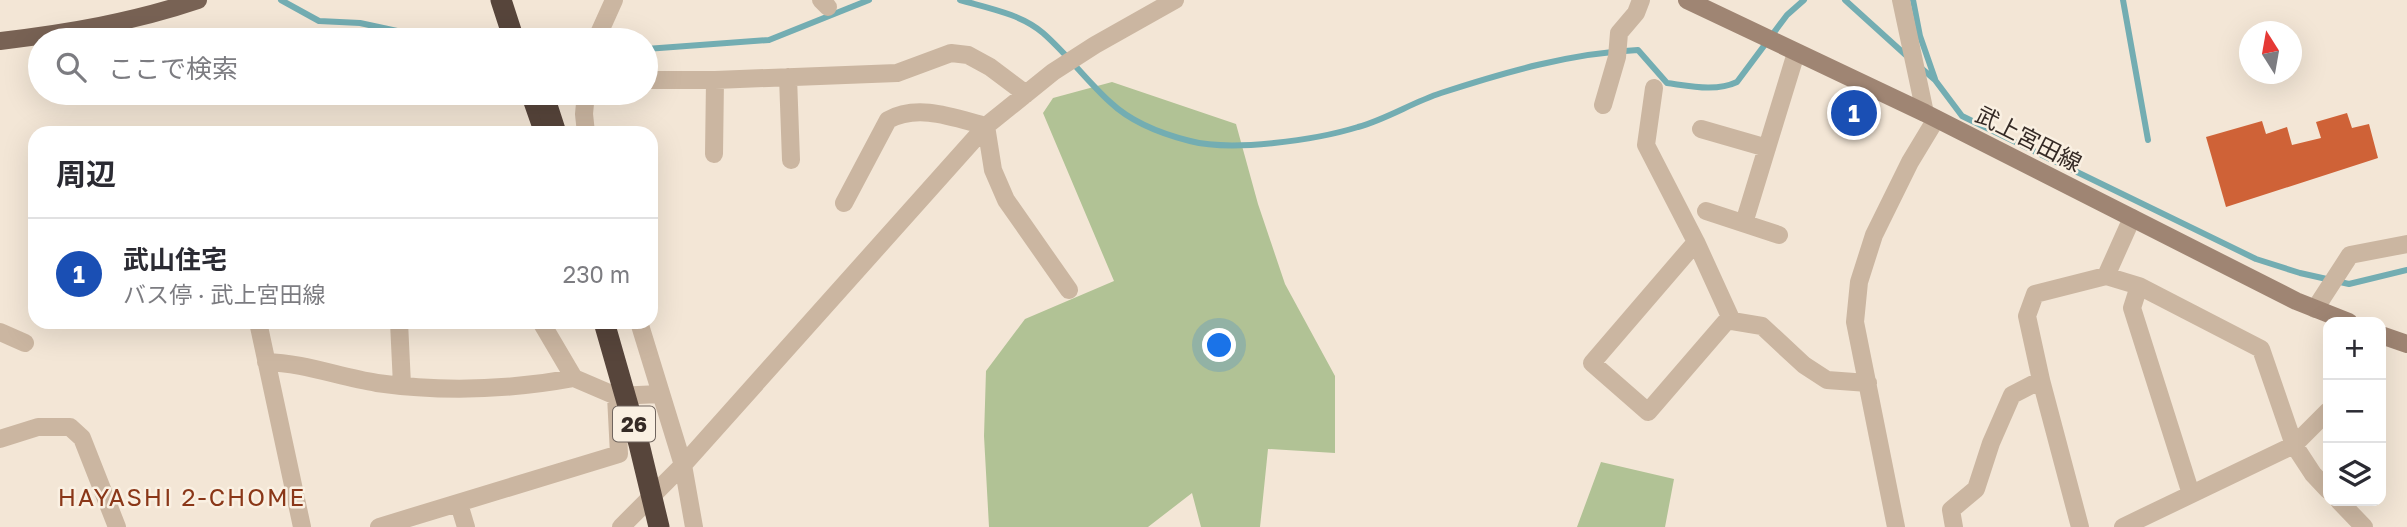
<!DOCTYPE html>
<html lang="ja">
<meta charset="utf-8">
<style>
body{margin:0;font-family:"Golos Text","Noto Sans JP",sans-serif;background:#f7f7f7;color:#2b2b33}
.controls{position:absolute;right:21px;bottom:21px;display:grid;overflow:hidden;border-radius:14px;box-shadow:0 7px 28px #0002}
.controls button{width:63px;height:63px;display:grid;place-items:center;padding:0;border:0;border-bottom:2px solid #e1e1e2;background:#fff;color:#2b2b33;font:35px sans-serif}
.compass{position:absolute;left:2239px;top:21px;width:63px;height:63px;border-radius:50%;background:#fff;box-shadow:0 7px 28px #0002;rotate:349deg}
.you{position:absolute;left:1220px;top:346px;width:24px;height:24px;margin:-18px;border:5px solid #fff;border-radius:50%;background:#1a73e8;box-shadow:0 0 0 10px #1a73e833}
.badge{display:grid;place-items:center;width:46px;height:46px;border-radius:50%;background:#b45309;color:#fff;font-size:23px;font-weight:700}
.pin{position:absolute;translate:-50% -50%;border:4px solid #fff;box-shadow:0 2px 7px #0006}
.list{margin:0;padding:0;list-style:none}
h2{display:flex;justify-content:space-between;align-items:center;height:91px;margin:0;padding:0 28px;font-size:30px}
h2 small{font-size:23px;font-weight:400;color:#7c7c81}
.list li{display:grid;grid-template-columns:46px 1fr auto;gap:21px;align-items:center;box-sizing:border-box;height:112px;padding:0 28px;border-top:2px solid #e1e1e2}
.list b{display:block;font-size:26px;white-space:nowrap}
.list p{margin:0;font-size:23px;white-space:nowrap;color:#7c7c81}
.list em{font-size:23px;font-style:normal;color:#7c7c81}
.icon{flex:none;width:38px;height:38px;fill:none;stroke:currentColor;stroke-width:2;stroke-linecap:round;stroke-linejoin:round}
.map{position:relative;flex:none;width:2407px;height:527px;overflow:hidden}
.search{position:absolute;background:#fff;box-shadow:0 7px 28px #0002;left:28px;top:28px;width:630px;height:77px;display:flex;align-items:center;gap:18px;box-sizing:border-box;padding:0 24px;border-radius:38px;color:#7c7c81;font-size:26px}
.panel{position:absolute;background:#fff;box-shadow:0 7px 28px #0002;left:28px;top:126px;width:630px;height:203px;border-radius:21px}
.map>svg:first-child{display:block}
.green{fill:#b1c295}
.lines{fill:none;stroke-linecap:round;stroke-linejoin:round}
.stream{stroke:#73adb2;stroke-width:6}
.building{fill:#cf6237}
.street{stroke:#cbb6a1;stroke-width:18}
.secondary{stroke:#9f8573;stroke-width:18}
.primary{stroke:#786254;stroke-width:18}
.highway{stroke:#57453b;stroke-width:21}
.highway-bridge{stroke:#57453b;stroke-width:21}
.labels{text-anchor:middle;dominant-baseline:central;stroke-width:5;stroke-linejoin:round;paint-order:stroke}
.shield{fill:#faf0e2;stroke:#70655e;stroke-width:2}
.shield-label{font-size:21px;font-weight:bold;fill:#352a25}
.street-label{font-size:23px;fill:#352a25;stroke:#faf0e2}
.neighbourhood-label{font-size:24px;letter-spacing:2px;fill:#8a3718;stroke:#faf0e2}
</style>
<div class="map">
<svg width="2407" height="527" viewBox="0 0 2407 527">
<rect width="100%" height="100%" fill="#f3e6d6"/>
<path class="green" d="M1112 82 1236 124 1258 204 1285 284 1335 376V453L1268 449 1260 527H1201L1192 493 1148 527H989L984 436 986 371 1025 319 1114 281 1043 113 1053 98Z
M1601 462 1674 479 1665 527H1577Z"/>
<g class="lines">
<path class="stream" d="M281 0 319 21 360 23 439 40
M960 0C988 8 1021 14 1043 33 1067 54 1086 80 1110 102 1131 122 1162 134 1190 141 1232 152 1316 140 1358 127 1387 119 1413 102 1441 93 1505 72 1571 53 1638 50L1667 83C1690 86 1716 92 1737 82L1787 15 1804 0
M1845 0 1909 58
M1913 0 1920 36 1935 79
M2123 0 2148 140
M646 49 769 40 869 0
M1920 67 1935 80 1962 116 2256 259 2300 273 2349 284 2407 270"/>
</g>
<path class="building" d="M2347 113 2352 128 2369 124 2378 158 2226 207 2206 137 2262 121 2266 134 2287 127 2292 145 2321 138 2316 122Z"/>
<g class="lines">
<path class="street" d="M821 0 828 7
M1901 0 1925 113
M596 40 614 0
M788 77 791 160
M646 80H715L897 73 951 53 968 55 990 67 1026 94
M1654 88 1646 145 1696 242 1732 321 1762 326 1804 365 1827 380 1868 383
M586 93 584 114 586 133
M1603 105 1617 57 1619 33 1636 13 1641 0
M1701 129 1767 148
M714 154 715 80
M844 203 888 120C918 103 955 118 986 126L993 170 1006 200 1069 290
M1706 211 1779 235
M1744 223 1796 53
M1696 242 1592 363 1648 412 1730 317
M2106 276 2132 218
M2139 286 2132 308 2191 494
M2315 309 2350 255 2407 244
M258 322 302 527
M399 322 402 385
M541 322 574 378 616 396 660 394
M639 322 683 465 694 527
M0 332 25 343
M266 362C304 363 339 377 377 383 441 392 509 390 574 378
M0 439 38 427H70L82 438 117 527
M2339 501 2364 527
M459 504 466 527
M379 527 619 454 616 396
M621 527 683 465 986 126 1053 72 1095 45 1175 0
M1896 527 1855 322 1859 282 1874 235 1910 162 1936 119
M1954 527 1951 510 1976 489 1991 443 2012 395 2041 380
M2080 527 2041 380 2027 316 2035 294 2106 276 2139 286 2261 349 2294 445 2313 474 2328 490
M2123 527 2294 445 2328 411"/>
<path class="secondary" d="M1687 0 1925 113 2296 301 2349 322
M2381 335 2407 344"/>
<path class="primary" d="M0 41C68 33 133 22 198 0"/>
<path class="highway" d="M501 0 514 40
M531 93 545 133"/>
<path class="highway-bridge" d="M543 93 556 133
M604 322 639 444 659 527"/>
</g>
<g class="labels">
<rect class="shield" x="613" y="406.5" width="42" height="35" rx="5"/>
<g class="shield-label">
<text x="634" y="424">26</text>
</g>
<g class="street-label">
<text transform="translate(2029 138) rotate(27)">武上宮田線</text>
</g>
<g class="neighbourhood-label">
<text x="182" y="496">HAYASHI 2-CHOME</text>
</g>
</g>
</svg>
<div class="controls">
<button>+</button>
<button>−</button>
<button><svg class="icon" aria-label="layers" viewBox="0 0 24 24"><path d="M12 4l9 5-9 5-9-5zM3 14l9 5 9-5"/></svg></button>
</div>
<svg class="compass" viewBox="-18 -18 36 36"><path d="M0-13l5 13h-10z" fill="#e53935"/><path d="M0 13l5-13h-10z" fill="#7c7c81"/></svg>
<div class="you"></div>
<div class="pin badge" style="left:1854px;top:113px;background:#1a4fb4">1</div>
<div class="search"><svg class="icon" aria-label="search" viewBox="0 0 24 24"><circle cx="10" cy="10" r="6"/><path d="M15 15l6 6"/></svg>ここで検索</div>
<section class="panel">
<h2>周辺<small></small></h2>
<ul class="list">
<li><span class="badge" style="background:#1a4fb4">1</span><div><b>武山住宅</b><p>バス停 · 武上宮田線</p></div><em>230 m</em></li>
</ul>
</section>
</div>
